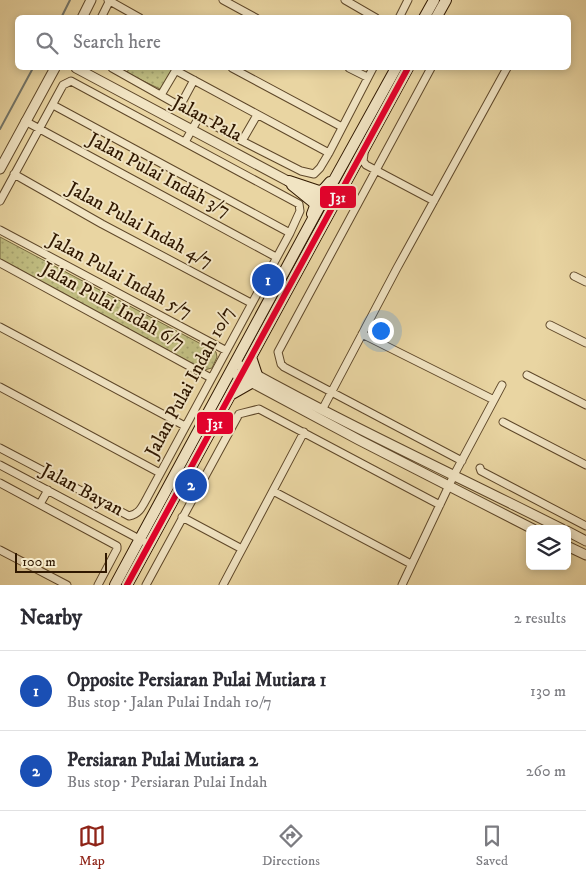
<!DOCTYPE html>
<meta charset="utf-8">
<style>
body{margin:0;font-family:"IM FELL DW Pica",serif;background:#f2f2f3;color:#2b2b33}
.controls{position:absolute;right:15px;bottom:15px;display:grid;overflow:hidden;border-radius:8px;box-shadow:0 2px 8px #0003}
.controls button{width:45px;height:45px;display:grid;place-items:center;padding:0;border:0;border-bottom:1px solid #e1e1e2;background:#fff;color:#2b2b33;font:25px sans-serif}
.scale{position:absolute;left:15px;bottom:12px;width:92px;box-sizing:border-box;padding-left:5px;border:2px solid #301801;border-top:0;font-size:14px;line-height:18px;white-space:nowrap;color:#301801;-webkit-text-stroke:4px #f1e4c3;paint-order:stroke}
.you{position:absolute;left:380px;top:330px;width:18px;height:18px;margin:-12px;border:4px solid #fff;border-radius:50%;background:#1a73e8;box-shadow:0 0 0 8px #1a73e833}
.badge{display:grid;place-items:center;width:32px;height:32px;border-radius:50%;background:#8f2418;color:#fff;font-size:16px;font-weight:700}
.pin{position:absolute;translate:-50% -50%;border:2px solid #fff;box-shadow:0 1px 5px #0006}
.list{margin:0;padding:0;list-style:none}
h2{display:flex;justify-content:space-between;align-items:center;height:65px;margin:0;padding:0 20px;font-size:21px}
h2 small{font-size:16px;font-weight:400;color:#7c7c81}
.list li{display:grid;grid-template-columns:32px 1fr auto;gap:15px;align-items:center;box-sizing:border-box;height:80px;padding:0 20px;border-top:1px solid #e1e1e2}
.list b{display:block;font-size:19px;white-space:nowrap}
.list p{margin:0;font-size:16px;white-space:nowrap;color:#7c7c81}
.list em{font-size:16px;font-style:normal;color:#7c7c81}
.icon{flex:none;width:28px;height:28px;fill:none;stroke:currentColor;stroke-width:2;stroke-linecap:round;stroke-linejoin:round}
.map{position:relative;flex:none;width:586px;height:585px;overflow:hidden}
.search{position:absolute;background:#fff;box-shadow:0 2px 8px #0003;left:15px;right:15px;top:15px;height:55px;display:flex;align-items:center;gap:12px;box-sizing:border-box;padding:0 18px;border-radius:8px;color:#7c7c81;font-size:19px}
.sheet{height:225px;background:#fff}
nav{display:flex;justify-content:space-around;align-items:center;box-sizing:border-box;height:70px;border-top:1px solid #e1e1e2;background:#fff;font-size:14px;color:#7c7c81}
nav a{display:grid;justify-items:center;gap:2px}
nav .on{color:#8f2418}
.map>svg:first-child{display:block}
.park{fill:url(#park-dots);stroke:#786a40}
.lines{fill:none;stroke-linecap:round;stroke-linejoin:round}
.stream{stroke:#72766b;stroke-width:2}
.minor-casing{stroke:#5e4729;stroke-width:9}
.tertiary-casing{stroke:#5e4729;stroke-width:11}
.secondary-casing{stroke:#301801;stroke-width:12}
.minor{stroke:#f1e4c3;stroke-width:7}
.tertiary{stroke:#f1e4c3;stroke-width:9}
.secondary{stroke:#f1e4c3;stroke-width:10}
.bus-1-casing{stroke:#f1e4c3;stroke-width:10}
.bus-1{stroke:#e4002b;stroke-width:6}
.labels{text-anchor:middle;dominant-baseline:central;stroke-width:4;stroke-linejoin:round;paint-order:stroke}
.street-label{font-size:19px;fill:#301801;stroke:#f1e4c3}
.line-badge{stroke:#f1e4c3;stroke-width:2}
.badge-label{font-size:14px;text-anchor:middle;font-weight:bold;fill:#fff}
</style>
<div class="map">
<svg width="586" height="585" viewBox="0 0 586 585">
<defs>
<pattern id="park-dots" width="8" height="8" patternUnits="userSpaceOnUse" patternTransform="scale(1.25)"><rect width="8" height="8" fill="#bfbb7f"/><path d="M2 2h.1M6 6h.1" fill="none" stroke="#a4a06c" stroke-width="1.8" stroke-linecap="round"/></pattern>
</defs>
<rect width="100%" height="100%" fill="#e9d5a2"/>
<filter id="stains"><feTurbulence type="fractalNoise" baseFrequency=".004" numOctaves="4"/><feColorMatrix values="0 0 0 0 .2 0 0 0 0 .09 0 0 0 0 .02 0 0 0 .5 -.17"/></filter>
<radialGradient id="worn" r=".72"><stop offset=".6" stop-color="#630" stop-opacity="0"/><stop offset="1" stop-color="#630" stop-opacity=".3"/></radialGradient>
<path class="park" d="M129 68H174L162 88 160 89 127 73Z
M0 237 216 352 217 357 212 368 204 370 0 259Z"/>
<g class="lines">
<path class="stream" d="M61 18 70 0
M0 129 33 68"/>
<g class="minor-casing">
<path id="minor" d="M108 0 140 18
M223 0 256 18
M345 0 376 18
M101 18 110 0
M399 18 408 0
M112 68 242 141 301 171 314 174 320 168 329 153 373 68
M232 68 342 127
M349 68 367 77
M431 68 278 352 281 364 284 367 462 461
M175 70 329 153
M161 95 177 68
M53 105 290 233
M180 106 194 80
M25 121 276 257
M242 141 257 115
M185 142 199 117
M364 154 363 161 366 165 434 201
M14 174 102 224 251 303
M0 201 63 85 71 81 299 204 300 211 290 233 148 496C143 505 140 514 129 516L0 448
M0 230 225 350
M0 263 211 378
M574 276 586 282
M550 325 586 343
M0 327 185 426
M362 334 494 400
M527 375 586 405
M0 387 160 473
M322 410 397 268 507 68
M503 422 586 465
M0 465 143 541
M480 468 481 471 586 526
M0 483 117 546V549L98 585
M273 491 411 564
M40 504 48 490
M182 517 242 549
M0 550 67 585
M146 585 239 414 259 409 440 505
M223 585 304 432
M402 585 454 475 502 385"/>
</g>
<g class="tertiary-casing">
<path id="tertiary" d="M82 18 91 0
M76 68 329 203
M0 169 55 68
M235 363C342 423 453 474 562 529
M234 373 359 440 533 529
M567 531 586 541
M567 546 586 555"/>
</g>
<g class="secondary-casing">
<path id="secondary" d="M424 18 434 0
M436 18 446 0
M289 181 319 191 323 190 330 182
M292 185 313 202 315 206 312 214
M251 357 257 375
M232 394 253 382
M115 585 323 200 396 68
M127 585 408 68"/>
</g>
<use href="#minor" class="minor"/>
<use href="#tertiary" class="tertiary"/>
<use href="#secondary" class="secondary"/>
<g class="bus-1-casing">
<path id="bus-1" d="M127 585 408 68"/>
</g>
<use href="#bus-1" class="bus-1"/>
</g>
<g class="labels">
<g class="street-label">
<text transform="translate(207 119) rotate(28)">Jalan Pala</text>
<text transform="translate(159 175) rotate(28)">Jalan Pulai Indah 3/7</text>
<text transform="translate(140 225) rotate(28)">Jalan Pulai Indah 4/7</text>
<text transform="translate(120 276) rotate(28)">Jalan Pulai Indah 5/7</text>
<text transform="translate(113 306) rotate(29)">Jalan Pulai Indah 6/7</text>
<text transform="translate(190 382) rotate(-62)">Jalan Pulai Indah 10/7</text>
<text transform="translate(82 490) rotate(28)">Jalan Bayan</text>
</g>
</g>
<g class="line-badge">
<rect x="319" y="185" width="38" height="24" rx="5" fill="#e4002b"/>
<rect x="196" y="411" width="38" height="24" rx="5" fill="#e4002b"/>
</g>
<g class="badge-label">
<text x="338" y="202">J31</text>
<text x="215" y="428">J31</text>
</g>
<rect width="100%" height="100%" filter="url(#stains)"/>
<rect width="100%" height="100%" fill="url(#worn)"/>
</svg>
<div class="controls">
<button><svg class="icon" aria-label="layers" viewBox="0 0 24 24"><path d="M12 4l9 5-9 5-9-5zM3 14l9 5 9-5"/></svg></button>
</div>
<div class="scale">100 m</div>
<div class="you"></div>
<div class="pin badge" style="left:268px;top:280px;background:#1a4fb4">1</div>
<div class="pin badge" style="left:191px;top:485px;background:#1a4fb4">2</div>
<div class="search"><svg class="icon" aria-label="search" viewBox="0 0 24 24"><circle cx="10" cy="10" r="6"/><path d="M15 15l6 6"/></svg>Search here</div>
</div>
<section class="sheet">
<h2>Nearby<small>2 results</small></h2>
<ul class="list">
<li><span class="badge" style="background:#1a4fb4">1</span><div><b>Opposite Persiaran Pulai Mutiara 1</b><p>Bus stop · Jalan Pulai Indah 10/7</p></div><em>130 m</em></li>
<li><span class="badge" style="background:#1a4fb4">2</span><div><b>Persiaran Pulai Mutiara 2</b><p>Bus stop · Persiaran Pulai Indah</p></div><em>260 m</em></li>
</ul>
</section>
<nav>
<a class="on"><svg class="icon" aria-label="map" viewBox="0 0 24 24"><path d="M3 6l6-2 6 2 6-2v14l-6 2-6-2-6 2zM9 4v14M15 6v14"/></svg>Map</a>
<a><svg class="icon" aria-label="directions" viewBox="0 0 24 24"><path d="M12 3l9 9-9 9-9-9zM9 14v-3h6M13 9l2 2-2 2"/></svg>Directions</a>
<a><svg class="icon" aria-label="saved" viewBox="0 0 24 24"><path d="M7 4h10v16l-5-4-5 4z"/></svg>Saved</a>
</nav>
